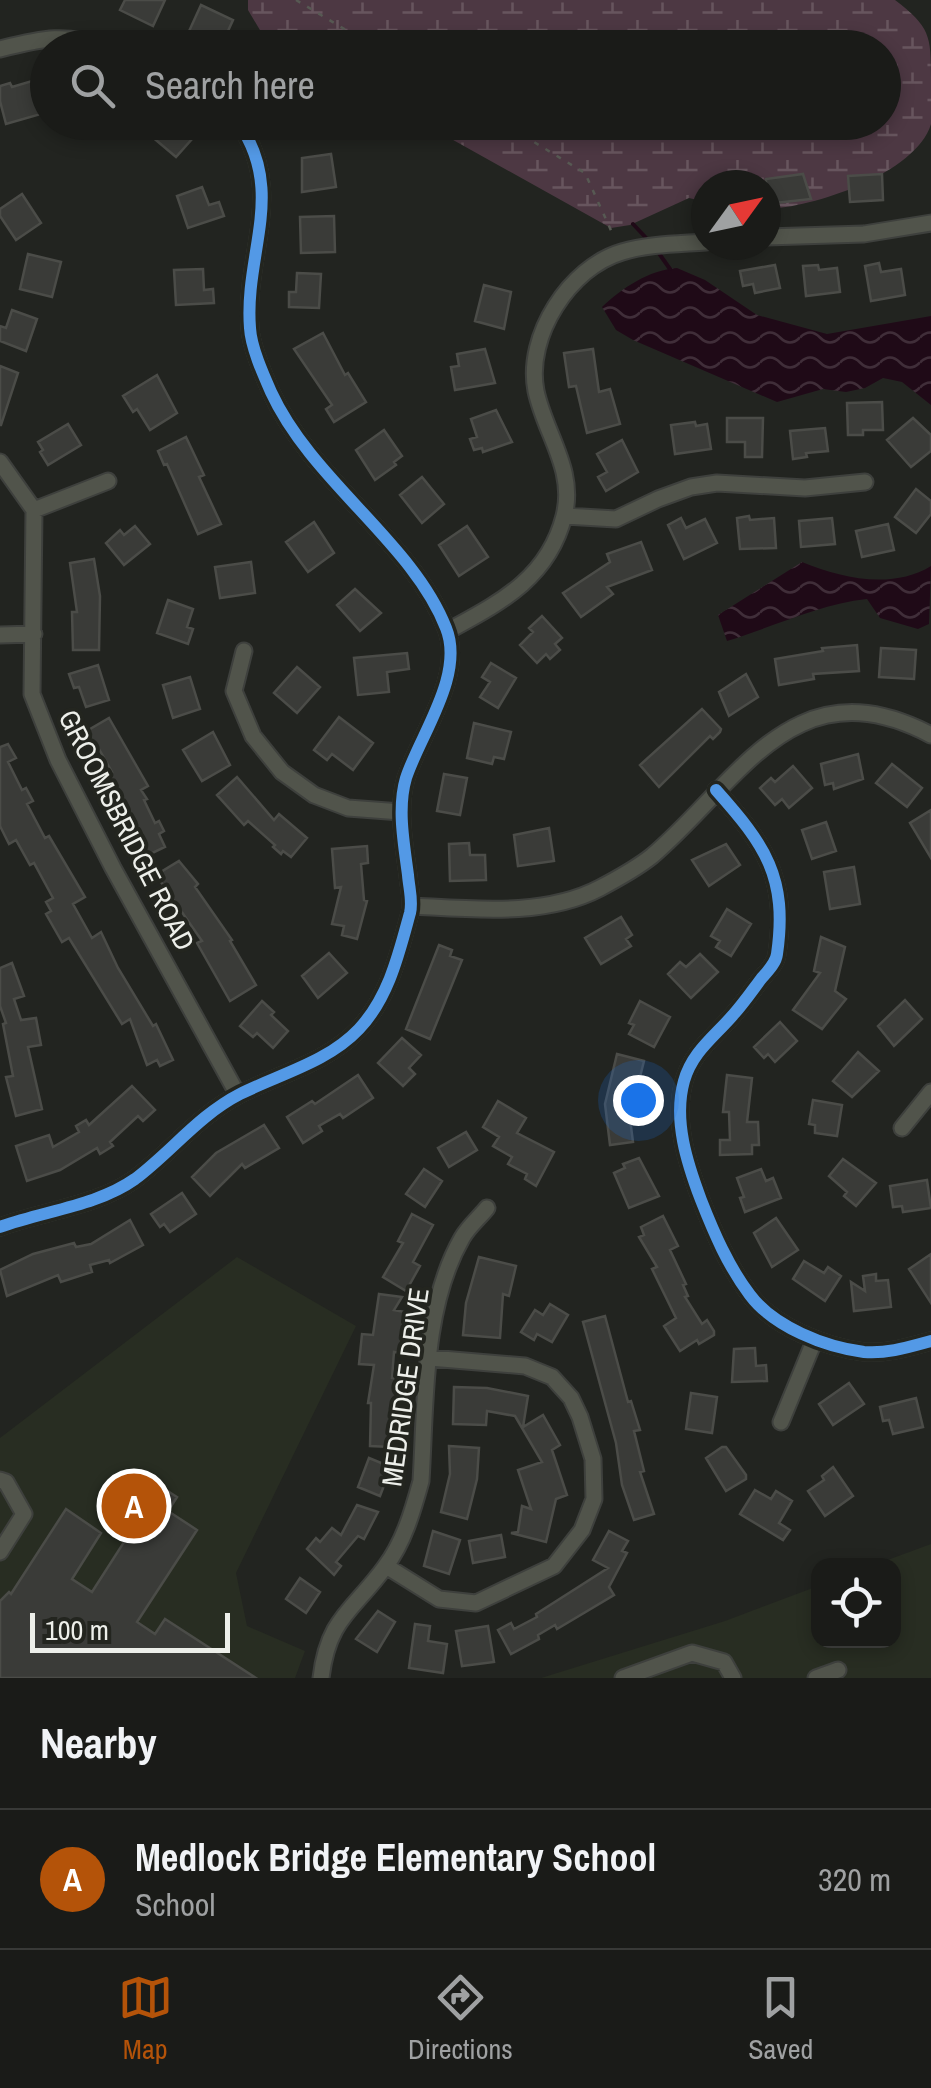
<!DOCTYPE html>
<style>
body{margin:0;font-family:"Archivo Narrow",sans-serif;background:#232421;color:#f1f3f6}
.controls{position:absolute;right:30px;bottom:30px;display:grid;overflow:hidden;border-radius:20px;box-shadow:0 5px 15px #0003}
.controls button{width:90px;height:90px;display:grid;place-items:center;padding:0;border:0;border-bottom:2px solid #383937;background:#1a1b18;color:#f1f3f6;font:50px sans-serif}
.compass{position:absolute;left:691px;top:170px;width:90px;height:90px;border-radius:50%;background:#1a1b18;box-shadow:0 5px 15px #0003;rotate:57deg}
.scale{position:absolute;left:30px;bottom:25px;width:200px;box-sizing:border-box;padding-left:10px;border:5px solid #edefea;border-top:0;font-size:28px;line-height:35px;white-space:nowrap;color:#edefea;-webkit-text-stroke:8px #23251f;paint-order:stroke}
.you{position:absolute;left:638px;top:1100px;width:35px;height:35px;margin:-25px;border:8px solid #fff;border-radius:50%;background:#1a73e8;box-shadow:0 0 0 15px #1a73e833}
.badge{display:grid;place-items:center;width:65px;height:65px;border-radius:50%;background:#b45309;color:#fff;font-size:32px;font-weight:700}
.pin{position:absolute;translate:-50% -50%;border:5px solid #fff;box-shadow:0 2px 10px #0006}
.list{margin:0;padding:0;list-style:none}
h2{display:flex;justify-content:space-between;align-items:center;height:130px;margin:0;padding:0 40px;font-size:42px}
h2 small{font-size:32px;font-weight:400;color:#9fa1a2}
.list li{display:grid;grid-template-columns:65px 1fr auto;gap:30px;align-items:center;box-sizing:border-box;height:140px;padding:0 40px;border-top:2px solid #383937}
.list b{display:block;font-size:38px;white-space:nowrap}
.list p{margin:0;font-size:32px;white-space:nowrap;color:#9fa1a2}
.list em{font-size:32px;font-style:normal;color:#9fa1a2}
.icon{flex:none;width:55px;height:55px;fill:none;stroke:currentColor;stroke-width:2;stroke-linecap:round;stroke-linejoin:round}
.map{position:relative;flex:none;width:931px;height:1678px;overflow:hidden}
.search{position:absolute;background:#1a1b18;box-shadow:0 5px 15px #0003;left:30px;right:30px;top:30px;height:110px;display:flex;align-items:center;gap:25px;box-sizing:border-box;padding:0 35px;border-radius:55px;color:#9fa1a2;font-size:38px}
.sheet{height:270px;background:#1a1b18}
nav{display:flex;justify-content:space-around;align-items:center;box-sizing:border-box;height:140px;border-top:2px solid #383937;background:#1a1b18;font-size:28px;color:#9fa1a2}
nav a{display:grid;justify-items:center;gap:5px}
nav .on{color:#b45309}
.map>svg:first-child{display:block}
.built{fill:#282d22}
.wetland{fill:url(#wetland-marsh)}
.water{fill:url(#water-waves)}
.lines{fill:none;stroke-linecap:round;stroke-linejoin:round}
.stream{stroke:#1f0a17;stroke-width:4}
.building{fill:#3a3b38;stroke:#4b4c48;stroke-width:2.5}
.minor-casing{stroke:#3e403d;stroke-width:19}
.path{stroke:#575953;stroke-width:2.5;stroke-dasharray:5 8;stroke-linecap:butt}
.minor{stroke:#51544b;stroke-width:15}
.cycleway-casing{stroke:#23251f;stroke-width:19}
.cycleway{stroke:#5399e6;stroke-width:12}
.labels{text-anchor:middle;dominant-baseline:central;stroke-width:8;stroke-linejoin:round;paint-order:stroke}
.street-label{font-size:28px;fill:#edefea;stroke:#23251f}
</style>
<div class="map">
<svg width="931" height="1678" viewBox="0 0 931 1678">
<defs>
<pattern id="wetland-marsh" width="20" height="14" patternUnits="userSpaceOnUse" patternTransform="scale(2.5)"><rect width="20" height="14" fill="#4d3843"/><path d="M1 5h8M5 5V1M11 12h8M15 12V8" fill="none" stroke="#67555e"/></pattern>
<pattern id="water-waves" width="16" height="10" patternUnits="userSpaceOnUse" patternTransform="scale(2.5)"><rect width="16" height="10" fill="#1f0a17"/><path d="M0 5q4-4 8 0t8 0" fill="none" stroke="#402e39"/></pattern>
</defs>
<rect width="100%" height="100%" fill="#222420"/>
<path class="built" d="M237 1257 356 1326 236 1573 247 1626 305 1651 295 1678H0V1438Z
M931 1544V1678H541L725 1621 818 1586V1640H894V1566L874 1565Z"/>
<path class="wetland" d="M248 0H895C930 27 931 35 931 78 931 92 931 111 931 124 916 174 812 208 766 209V185H706V202L689 198 630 225 611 228 446 136 389 123 884 122V48L270 47 248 10Z"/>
<path class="water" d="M677 268 705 280 757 315 827 334 931 316V405L902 382 883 378 865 388 846 392 823 389 777 402 633 340 616 330 602 307C622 288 649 270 677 268Z
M802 562C841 578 892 590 931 566L929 624 918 629 880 618 867 599C820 604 773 627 727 641L718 615Z"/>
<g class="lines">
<path class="stream" d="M633 224 649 241
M658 252 670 269"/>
</g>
<path class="building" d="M125 0H165L153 26 120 10Z
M201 5 233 20 222 44 205 36 199 46 185 40Z
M32 81 41 114 6 124 0 101V86L10 83 12 87Z
M161 122H174L192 139 176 157 150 135Z
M331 154 336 187 302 192V158Z
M803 174 811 199 766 204V179Z
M882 174 883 200 850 202 848 176Z
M202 187 209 205 219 202 224 216 188 228 177 196Z
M22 194 41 223 16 240 0 216V209Z
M334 216 335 252 301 253 300 217Z
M28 254 61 262 52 297 20 289Z
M879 263 881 272 901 269 905 295 871 301 865 266Z
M775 265 780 288 755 293 753 284 743 286 740 271Z
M818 265 819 270 837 268 840 292 806 296 803 266Z
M203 269 204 290 213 289 214 303 176 305 174 270Z
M297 273 321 274 319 308 289 307V292H296Z
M484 285 511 292 504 329 475 321Z
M12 310 37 319 26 351 0 341V326L6 328Z
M323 333 345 375 348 373 366 402 334 422 326 409 332 405 294 349Z
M485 349 495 383 455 390 451 367 459 366 457 354Z
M593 349 599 392 610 389 620 424 587 433 576 386 569 387 564 353Z
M0 366 18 373 1 425H0Z
M157 375 177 413 150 430 137 409 133 412 123 396Z
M882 402 883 430H863V435H848L847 403Z
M496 410 512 442 483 452 482 448 474 450 470 439 477 437 471 419Z
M727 418H763L762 457H745V442H727Z
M913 418 931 435V451L911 467 887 440Z
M695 422 696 426 707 424 711 449 675 454 671 425Z
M68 424 81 445 48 465 40 452 43 450 38 442Z
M825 428 828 451 806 453 807 457 793 459 790 431Z
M384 430 402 456 394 462 396 465 375 480 356 450Z
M186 437 204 475 199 477 221 524 198 534 167 464 164 465 158 451Z
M622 440 638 472 606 491 598 477 607 472 597 454Z
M422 477 444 504 422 523 400 495Z
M916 489 931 501V514L916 533 895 517Z
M749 516 750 520 774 518 776 548 740 549 737 518Z
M681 518 686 528 705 519 717 543 684 559 668 525Z
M832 518 835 544 801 547 799 521Z
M314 522 334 553 308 572 286 542Z
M888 524 894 550 862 557 856 531Z
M135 526 150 544 124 565 106 543 120 530 124 535Z
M467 526 488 557 459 576 439 545Z
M641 542 652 570 607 587 613 594 581 617 563 593 610 562 607 554Z
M94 559 100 596 99 650H73L72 612H77L70 563Z
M251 562 255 593 220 598 215 567Z
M355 589 381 613 360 631 337 605Z
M168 600 193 609 187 627 193 629 188 644 157 633Z
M542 616 562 638 555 644 560 650 550 659 546 654 537 663 520 645 533 632 529 628Z
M857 645 859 671 813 674 814 679 779 685 775 659 823 651 822 648Z
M881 648 916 650 914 679 879 677Z
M407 653 409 669 387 672 389 692 358 695 354 658Z
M491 663 516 678 498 708 480 697 490 682 482 677Z
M98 665 109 700 86 707 79 687 74 688 69 674Z
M297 667 320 687 297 713 274 693Z
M746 674 758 697 729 716 719 692Z
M190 677 200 709 173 718 163 685Z
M702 709 721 729 720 732 713 739 710 736 659 787 640 765Z
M339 717 373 743 353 770 332 754 327 760 314 750Z
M109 718 148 786 141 790 147 799 144 800 155 823 159 821 164 831 159 834 165 847 146 856 130 823 134 821 107 775 112 772 95 742 92 744 85 732Z
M474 723 511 732 504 759 494 757 492 764 467 758Z
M213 732 230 765 202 781 183 750Z
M8 744 16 758 8 762 22 790 26 788 33 801 27 804 45 838 49 836 85 897 73 904 92 938 101 932 118 968 153 1026 156 1024 173 1060 160 1066 157 1060 147 1065 130 1019 122 1024 69 938 62 942 46 914 51 911 46 902 53 898 34 863 30 865 16 840 9 844 0 826V747Z
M858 754 863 779 834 789 833 783 825 785 821 764Z
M892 764 922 788 907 807 876 783Z
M793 766 812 788 789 808 782 799 775 805 760 788 771 778 775 782Z
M444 774 467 778 460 815 437 811Z
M237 777 274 820 279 814 307 838 291 857 283 851 281 854 273 847 275 845 248 821 244 825 217 795Z
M931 810V858L910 823Z
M826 822 836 851 812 859 802 830Z
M549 828 554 861 518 866 514 835Z
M469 843 470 855H485L486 880 450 881 449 844Z
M726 844 740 865 709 886 692 860Z
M367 846 368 863 361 864 364 900 367 901 357 939 342 935 344 926 332 924 341 887 335 888 332 849Z
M179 861 198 884 195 887 232 940 230 941 256 985 230 1001 197 943 202 941 156 875Z
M854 867 860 904 830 909 824 872Z
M727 909 751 924 731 956 716 947 720 941 711 936Z
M621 917 632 935 626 939 631 946 601 964 585 938Z
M821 937 845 947 835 991 846 999 822 1029 793 1010 820 973 814 971Z
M439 945 452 950 450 956 462 960 430 1039 406 1029Z
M329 953 347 973 318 998 302 976Z
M700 954 718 972 691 998 668 974 680 962 686 967Z
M12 963 24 996 14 999 21 1020 36 1018 41 1045 28 1047 42 1109 16 1116 6 1077 13 1076 3 1024 6 1023 0 1006V968Z
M905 1000 922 1019 894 1046 878 1026Z
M262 1001 274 1012 271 1015 288 1031 273 1048 257 1033 253 1037 240 1026Z
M640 1001 670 1017 654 1047 629 1034 634 1025 629 1023Z
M780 1022 797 1041 775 1062 768 1054 764 1058 754 1047Z
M402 1038 421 1055 409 1068 415 1074 403 1086 378 1063Z
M858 1052 879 1071 852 1097 833 1081Z
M617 1054 644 1061 633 1105 634 1118 630 1119 633 1142 610 1145 605 1104Z
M358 1075 373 1098 343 1118 340 1114 319 1126 322 1131 303 1143 287 1117 312 1101 315 1104Z
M727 1075 752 1078 747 1122H758L759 1145H752V1154L720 1155V1140H730L729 1112H723Z
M132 1086 155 1110 143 1121 138 1116 110 1142 113 1146 100 1154 97 1148 60 1170 27 1181 16 1146 49 1135 53 1147 79 1132 76 1126 86 1120 89 1125Z
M813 1100 842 1105 837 1136 815 1133V1125L809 1124Z
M498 1101 526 1118 517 1133 554 1152 536 1186 525 1179 527 1174 508 1164 512 1157 493 1146 499 1137 483 1127Z
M264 1125 279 1148 245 1168 242 1164 210 1196 192 1177 216 1153Z
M466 1132 477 1150 449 1167 438 1148Z
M639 1158 659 1196 629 1208 614 1173 625 1168 623 1164Z
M843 1159 876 1183 856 1206 844 1196 847 1192 829 1176Z
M424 1169 442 1181 425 1207 406 1194Z
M761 1169 766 1181 773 1178 781 1198 745 1212 740 1198 744 1197 737 1178Z
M927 1180 931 1208 903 1212 902 1206 893 1207 890 1186Z
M182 1193 196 1214 170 1232 164 1224 160 1227 151 1214Z
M412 1214 433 1225 413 1262 420 1266 406 1291 383 1277 403 1243 398 1241Z
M663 1216 678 1246 670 1250 686 1284 683 1285 688 1296 685 1297 702 1324 707 1320 714 1331V1335L699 1344 697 1340 680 1351 664 1326 676 1318 652 1269 657 1267 639 1237 644 1235 641 1227Z
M776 1218 798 1250 772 1267 754 1233Z
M130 1220 143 1245 110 1263 109 1260 90 1265 92 1272 61 1282 58 1275 7 1296 0 1270 33 1254 74 1243 76 1247 91 1244Z
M931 1254V1303L909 1269Z
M479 1257 516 1266 509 1296 503 1294 500 1338 463 1335 466 1303Z
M804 1261 824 1273 828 1267 841 1276 825 1301 793 1279Z
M876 1274V1281L888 1280 891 1307 854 1311 851 1282 865 1291 863 1276Z
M379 1294 402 1297 394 1310 405 1312 401 1353 394 1352 392 1378 399 1379 393 1407 391 1447 370 1446 371 1403H368L374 1365 359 1364 362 1334 373 1335Z
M550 1304 568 1315 552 1342 537 1334 534 1340 521 1332 535 1310 543 1315Z
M605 1316 628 1402 631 1401 640 1430 634 1431 644 1471 640 1472 654 1514 634 1520 622 1485 616 1443 583 1322Z
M755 1348 756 1366 766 1365 767 1381 732 1382 734 1349Z
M849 1383 864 1404 833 1425 819 1404Z
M454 1387 487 1388 528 1396 523 1427 543 1415 560 1445 552 1450 567 1495 556 1499 546 1542 511 1533 518 1532 522 1506 531 1509 518 1470 542 1462 515 1416 487 1411 486 1425 453 1424Z
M691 1393 717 1397 712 1433 686 1429Z
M916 1398 923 1427 893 1434 889 1420 883 1421 880 1407Z
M449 1446 479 1448 477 1479 467 1519 441 1512 450 1474Z
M722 1447H726L746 1475V1479L726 1491 706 1458Z
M369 1458 391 1467 380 1496 358 1487Z
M833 1467 853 1496 825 1516 808 1491 824 1480 822 1476Z
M160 1486 177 1497 168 1511 197 1530 137 1622 155 1634 165 1619 256 1678H0V1601L9 1592 11 1594 66 1509 101 1533 72 1579 92 1592Z
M755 1490 771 1499 776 1491 792 1501 779 1523 790 1530 783 1540 740 1514Z
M357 1505 378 1512 364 1539 358 1536 336 1562 341 1566 334 1575 307 1549 316 1538 320 1542 332 1528 341 1535Z
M433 1531 460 1540 449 1574 424 1566Z
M609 1531 628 1541 622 1551 627 1553 609 1587 614 1595 557 1629 555 1625 538 1635 539 1639 511 1654 498 1630 511 1623 514 1629 537 1617 536 1614 608 1568 593 1560Z
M501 1535 505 1557 473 1563 469 1541Z
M300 1578 320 1592 306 1613 286 1599Z
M378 1611 395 1622 377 1652 356 1639Z
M415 1624 430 1626 428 1641 447 1644 443 1673 409 1668Z
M488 1626 494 1662 462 1666 456 1631Z"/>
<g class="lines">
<g class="minor-casing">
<path id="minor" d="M0 49C43 38 66 33 108 48
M766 237 864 234 931 223
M0 462 34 510 32 694 58 760 113 868 238 1095
M34 510 108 481
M565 516 616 519 658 499 691 487 717 483 805 488 865 482
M448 631C499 603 548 579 564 516 576 470 545 434 536 391 525 336 570 267 622 252 648 244 679 244 706 242
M0 635 34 634
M244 651 234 691 253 736 282 772 314 795 348 808 401 812
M716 790C765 845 788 877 777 954 776 963 768 971 761 979 752 991 743 1004 733 1015 714 1037 692 1052 684 1081 673 1120 687 1163 701 1200 714 1233 728 1266 750 1295 774 1327 825 1347 864 1352 887 1354 909 1347 931 1341
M412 906C473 909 545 917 600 888 617 879 637 868 652 856 740 781 794 663 931 735
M902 1128 931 1092
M0 1227C43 1211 97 1206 135 1179 171 1152 199 1115 240 1094 280 1074 328 1062 359 1029 389 997 399 953 410 913 413 901 409 888 408 875 404 844 397 808 406 778 420 735 465 675 446 628 413 543 312 481 271 392 263 374 251 347 250 328 244 253 287 192 238 122
M781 1422 815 1339
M0 1480 6 1482 24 1514 0 1552
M386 1566 439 1599 476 1603 554 1566 582 1530 594 1499 593 1459 580 1417 571 1398 552 1377 525 1366 430 1358
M321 1678C328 1618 353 1611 385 1567 404 1542 413 1510 421 1481 426 1402 422 1308 462 1238 468 1227 479 1218 487 1208
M623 1678 692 1653 724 1662 733 1678
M816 1678 838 1670"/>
</g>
<path class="path" d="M296 0 376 48
M501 122 585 173 614 237"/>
<use href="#minor" class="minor"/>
<g class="cycleway-casing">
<path id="cycleway" d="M716 790C765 845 788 877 777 954 776 963 768 971 761 979 752 991 743 1004 733 1015 714 1037 692 1052 684 1081 673 1120 687 1163 701 1200 714 1233 728 1266 750 1295 774 1327 825 1347 864 1352 887 1354 909 1347 931 1341
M0 1227C43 1211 97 1206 135 1179 171 1152 199 1115 240 1094 280 1074 328 1062 359 1029 389 997 399 953 410 913 413 901 409 888 408 875 404 844 397 808 406 778 420 735 465 675 446 628 413 543 312 481 271 392 263 374 251 347 250 328 244 253 287 192 238 122"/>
</g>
<use href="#cycleway" class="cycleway"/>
</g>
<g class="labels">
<g class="street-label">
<text transform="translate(127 830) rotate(63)">GROOMSBRIDGE ROAD</text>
<text transform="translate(405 1387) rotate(-82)">MEDRIDGE DRIVE</text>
</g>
</g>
</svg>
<div class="controls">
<button><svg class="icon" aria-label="locate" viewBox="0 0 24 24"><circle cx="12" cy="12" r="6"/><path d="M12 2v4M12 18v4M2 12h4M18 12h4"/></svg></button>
</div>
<svg class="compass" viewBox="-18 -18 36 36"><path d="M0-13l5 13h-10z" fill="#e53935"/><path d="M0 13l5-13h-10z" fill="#9fa1a2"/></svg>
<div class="scale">100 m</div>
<div class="you"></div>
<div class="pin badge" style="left:134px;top:1506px">A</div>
<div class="search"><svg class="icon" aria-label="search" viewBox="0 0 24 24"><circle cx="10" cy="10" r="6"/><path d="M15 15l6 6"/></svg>Search here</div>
</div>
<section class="sheet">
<h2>Nearby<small></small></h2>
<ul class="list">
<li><span class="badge">A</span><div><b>Medlock Bridge Elementary School</b><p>School</p></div><em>320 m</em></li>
</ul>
</section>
<nav>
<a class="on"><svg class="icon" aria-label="map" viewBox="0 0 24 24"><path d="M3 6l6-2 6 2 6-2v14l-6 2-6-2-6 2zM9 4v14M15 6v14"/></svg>Map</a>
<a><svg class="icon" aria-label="directions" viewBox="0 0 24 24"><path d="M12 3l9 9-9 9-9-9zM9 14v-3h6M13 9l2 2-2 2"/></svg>Directions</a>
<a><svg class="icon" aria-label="saved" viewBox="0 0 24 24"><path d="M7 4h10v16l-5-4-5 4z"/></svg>Saved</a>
</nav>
